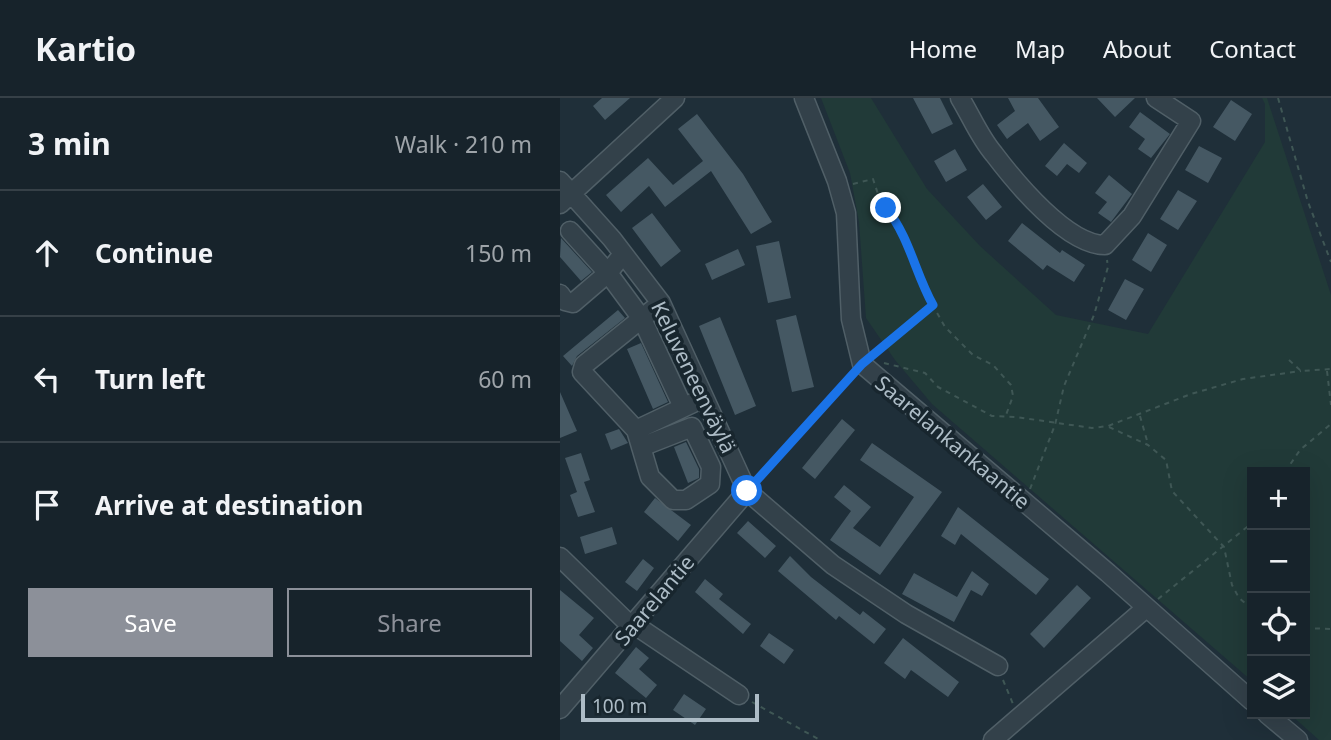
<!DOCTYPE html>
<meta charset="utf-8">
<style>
body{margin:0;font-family:"Noto Sans",sans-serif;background:#242f37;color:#f1f3f6}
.controls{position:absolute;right:21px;bottom:21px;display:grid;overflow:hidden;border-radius:0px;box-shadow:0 7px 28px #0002}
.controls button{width:63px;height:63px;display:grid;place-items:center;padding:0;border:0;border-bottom:2px solid #364047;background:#17232b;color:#f1f3f6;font:35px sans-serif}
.scale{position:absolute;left:21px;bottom:18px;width:178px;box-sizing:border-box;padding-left:7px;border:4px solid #adbcc6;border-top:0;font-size:19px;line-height:24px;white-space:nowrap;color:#adbcc6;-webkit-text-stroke:5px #18262e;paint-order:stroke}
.stop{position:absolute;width:21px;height:21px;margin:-16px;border:5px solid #1a73e8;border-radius:50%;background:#fff}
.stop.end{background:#1a73e8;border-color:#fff;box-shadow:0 2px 7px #0008}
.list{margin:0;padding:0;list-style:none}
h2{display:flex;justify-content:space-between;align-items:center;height:91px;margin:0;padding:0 28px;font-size:30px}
h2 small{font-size:23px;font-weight:400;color:#9ea4a9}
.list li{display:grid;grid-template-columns:46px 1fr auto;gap:21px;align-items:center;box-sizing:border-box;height:126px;padding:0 28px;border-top:2px solid #364047}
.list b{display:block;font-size:26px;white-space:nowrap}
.list em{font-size:23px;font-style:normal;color:#9ea4a9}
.actions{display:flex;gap:14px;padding:21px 28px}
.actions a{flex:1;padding:16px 0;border:2px solid #8c9099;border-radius:0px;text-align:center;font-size:24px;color:#8c9099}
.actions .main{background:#8c9099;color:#fff}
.icon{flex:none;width:38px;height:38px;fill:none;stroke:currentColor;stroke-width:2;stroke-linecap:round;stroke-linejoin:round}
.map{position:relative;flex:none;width:771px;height:642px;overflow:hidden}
header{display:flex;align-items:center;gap:42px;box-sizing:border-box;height:98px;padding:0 35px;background:#17232b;border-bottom:2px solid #364047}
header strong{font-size:33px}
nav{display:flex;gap:38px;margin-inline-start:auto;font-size:24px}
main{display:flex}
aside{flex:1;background:#17232b}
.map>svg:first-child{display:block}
.green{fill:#213a38}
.building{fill:#455863}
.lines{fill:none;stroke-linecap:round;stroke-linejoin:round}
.minor-casing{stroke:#505f67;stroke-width:21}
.path{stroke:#3f5755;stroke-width:2;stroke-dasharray:5 5;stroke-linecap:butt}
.minor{stroke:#33414a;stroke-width:18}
.route{stroke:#1a73e8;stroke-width:9}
.labels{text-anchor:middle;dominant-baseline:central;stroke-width:7;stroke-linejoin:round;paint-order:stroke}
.street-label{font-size:21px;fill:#adbcc6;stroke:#18262e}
</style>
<header>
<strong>Kartio</strong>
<nav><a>Home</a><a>Map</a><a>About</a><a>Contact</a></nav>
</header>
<main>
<aside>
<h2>3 min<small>Walk · 210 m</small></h2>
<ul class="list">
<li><svg class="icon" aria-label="ahead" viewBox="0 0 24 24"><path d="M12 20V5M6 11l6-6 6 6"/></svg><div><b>Continue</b></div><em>150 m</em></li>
<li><svg class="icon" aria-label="left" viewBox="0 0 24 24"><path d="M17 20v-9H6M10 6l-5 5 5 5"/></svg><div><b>Turn left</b></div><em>60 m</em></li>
<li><svg class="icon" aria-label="arrive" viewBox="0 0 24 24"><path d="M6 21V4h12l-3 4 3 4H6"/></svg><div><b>Arrive at destination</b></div></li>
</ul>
<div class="actions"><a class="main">Save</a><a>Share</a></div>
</aside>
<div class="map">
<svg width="771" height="642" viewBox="0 0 771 642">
<rect width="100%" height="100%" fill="#1f2f39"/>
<path class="green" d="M261 0H311L367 91 420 148 496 217 588 236 705 44V6L702 0H707L771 197V642H759L730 616H745V374H692V583L372 306 335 262 306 220 299 124 290 75Z"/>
<path class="building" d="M42 0H70L45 22 33 8Z
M353 0H380L393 26 372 36Z
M448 0H478L499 29 480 43 468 25 447 41 437 27 455 13Z
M537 0H575L555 19Z
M671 2 692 16 675 43 653 29Z
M580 14 610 36 591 60 578 51 585 41 569 29Z
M137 16 183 76 212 124 191 136 151 73 105 109 89 88 61 114 46 97 88 60 113 87 143 63 118 31Z
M504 45 527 65 519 75 507 66 497 78 485 68Z
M639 48 662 60 648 85 625 72Z
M395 51 407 72 386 84 374 63Z
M549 77 572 96 551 124 538 115 547 104 535 95Z
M423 86 442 109 426 122 407 99Z
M618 92 637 103 618 132 600 121Z
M92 115 121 153 101 169 72 130Z
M462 125 500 155 502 152 525 167 514 184 487 167 483 172 448 143Z
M588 135 607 147 591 174 572 162Z
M1 140 32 174 21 183 0 159Z
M219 143 231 200 208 205 196 148Z
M178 151 185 167 152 182 145 166Z
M565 181 584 191 566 222 548 212Z
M58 212 65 220 17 258 12 268 3 258Z
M236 217 254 289 232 294 216 222Z
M160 219 196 308 175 317 139 228Z
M81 245 108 304 93 311 67 251Z
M0 294 17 333 0 340Z
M282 321 295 332 255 381 242 370Z
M59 331 68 345 51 352 45 336Z
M126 344 139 371V380L128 385 114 349Z
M312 345 382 394 320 477 270 442 291 413 274 399 284 387 311 409 293 430 320 449 354 399 300 362Z
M21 355 30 382 24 384 35 414 18 419 10 397 17 394 5 360Z
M95 400 131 427 118 443 84 414Z
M398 409 489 481 476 497 401 436 395 447 381 438Z
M188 423 216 448 205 460 177 435Z
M52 429 57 446 25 456 20 439Z
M230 458 251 479 300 517 303 513 326 531 314 546 279 518 276 522 218 473Z
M83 461 94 470 77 493 65 484Z
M412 473 429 486 422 498 411 492 394 524 342 496 354 475 397 499Z
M145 481 163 496 159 501 191 526 183 536 135 494Z
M517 487 531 500 484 550 470 536Z
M0 492 34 520 19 537 33 550 22 563 0 543Z
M209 535 234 552 224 566 200 548Z
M343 540 399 584 388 599 351 572 345 581 324 565Z
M76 549 89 560 79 571 97 587 86 600 55 575Z
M124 596 146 611 135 627 113 612Z"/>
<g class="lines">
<g class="minor-casing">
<path id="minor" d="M244 0 277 83 286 115 291 221 302 266 548 475 692 603
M400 0C411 18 420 40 434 56 456 85 507 147 545 147L572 118 631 23 596 0
M0 83 52 141 101 205 187 393 273 467 346 516 438 568
M0 106 115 0
M63 156 48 175 82 221 123 309
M0 196 5 203 13 205 48 175 10 133
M76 332 133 305
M81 349 132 329 151 369 150 386 126 402H113L90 379 76 332 22 274 24 267 101 205
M0 459 72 529
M75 527 179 597
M0 611 187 393
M707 616 738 642
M433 642 586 510"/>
</g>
<path class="path" d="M718 0 748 104 771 164
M293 86 313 81 318 96 348 145 362 188 385 229 413 257 433 267 451 287 453 298 446 317
M314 256 372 209
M729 262 741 273 771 271
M324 265 365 275 378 289 432 318 456 319 532 330 548 328 631 296 683 281 741 273
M767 273 771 307
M580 318 588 346
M549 329 588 347 606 362 612 393 664 449 672 487 679 500 692 511
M725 374 740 352 771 326
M197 382 292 277
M470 391 495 327 504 288 534 217 548 169 547 162
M598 501 692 425
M745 530 771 531
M443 582 453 606
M192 604 260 642"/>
<use href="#minor" class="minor"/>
</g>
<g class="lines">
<path class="route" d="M187 393 302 266 373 207C355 175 350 140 326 110"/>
</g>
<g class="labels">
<g class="street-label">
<text transform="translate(134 279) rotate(64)">Keluveneenväylä</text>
<text transform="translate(393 344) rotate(40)">Saarelankankaantie</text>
<text transform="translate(94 502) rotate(-50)">Saarelantie</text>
</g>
</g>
</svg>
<div class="controls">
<button>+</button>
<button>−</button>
<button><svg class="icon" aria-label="locate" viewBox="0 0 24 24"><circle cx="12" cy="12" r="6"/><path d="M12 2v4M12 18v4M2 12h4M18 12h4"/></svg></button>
<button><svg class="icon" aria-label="layers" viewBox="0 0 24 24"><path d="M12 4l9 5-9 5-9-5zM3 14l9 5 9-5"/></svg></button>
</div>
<div class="scale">100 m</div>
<div class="stop" style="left:187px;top:393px"></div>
<div class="stop end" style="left:326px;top:110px"></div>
</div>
</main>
